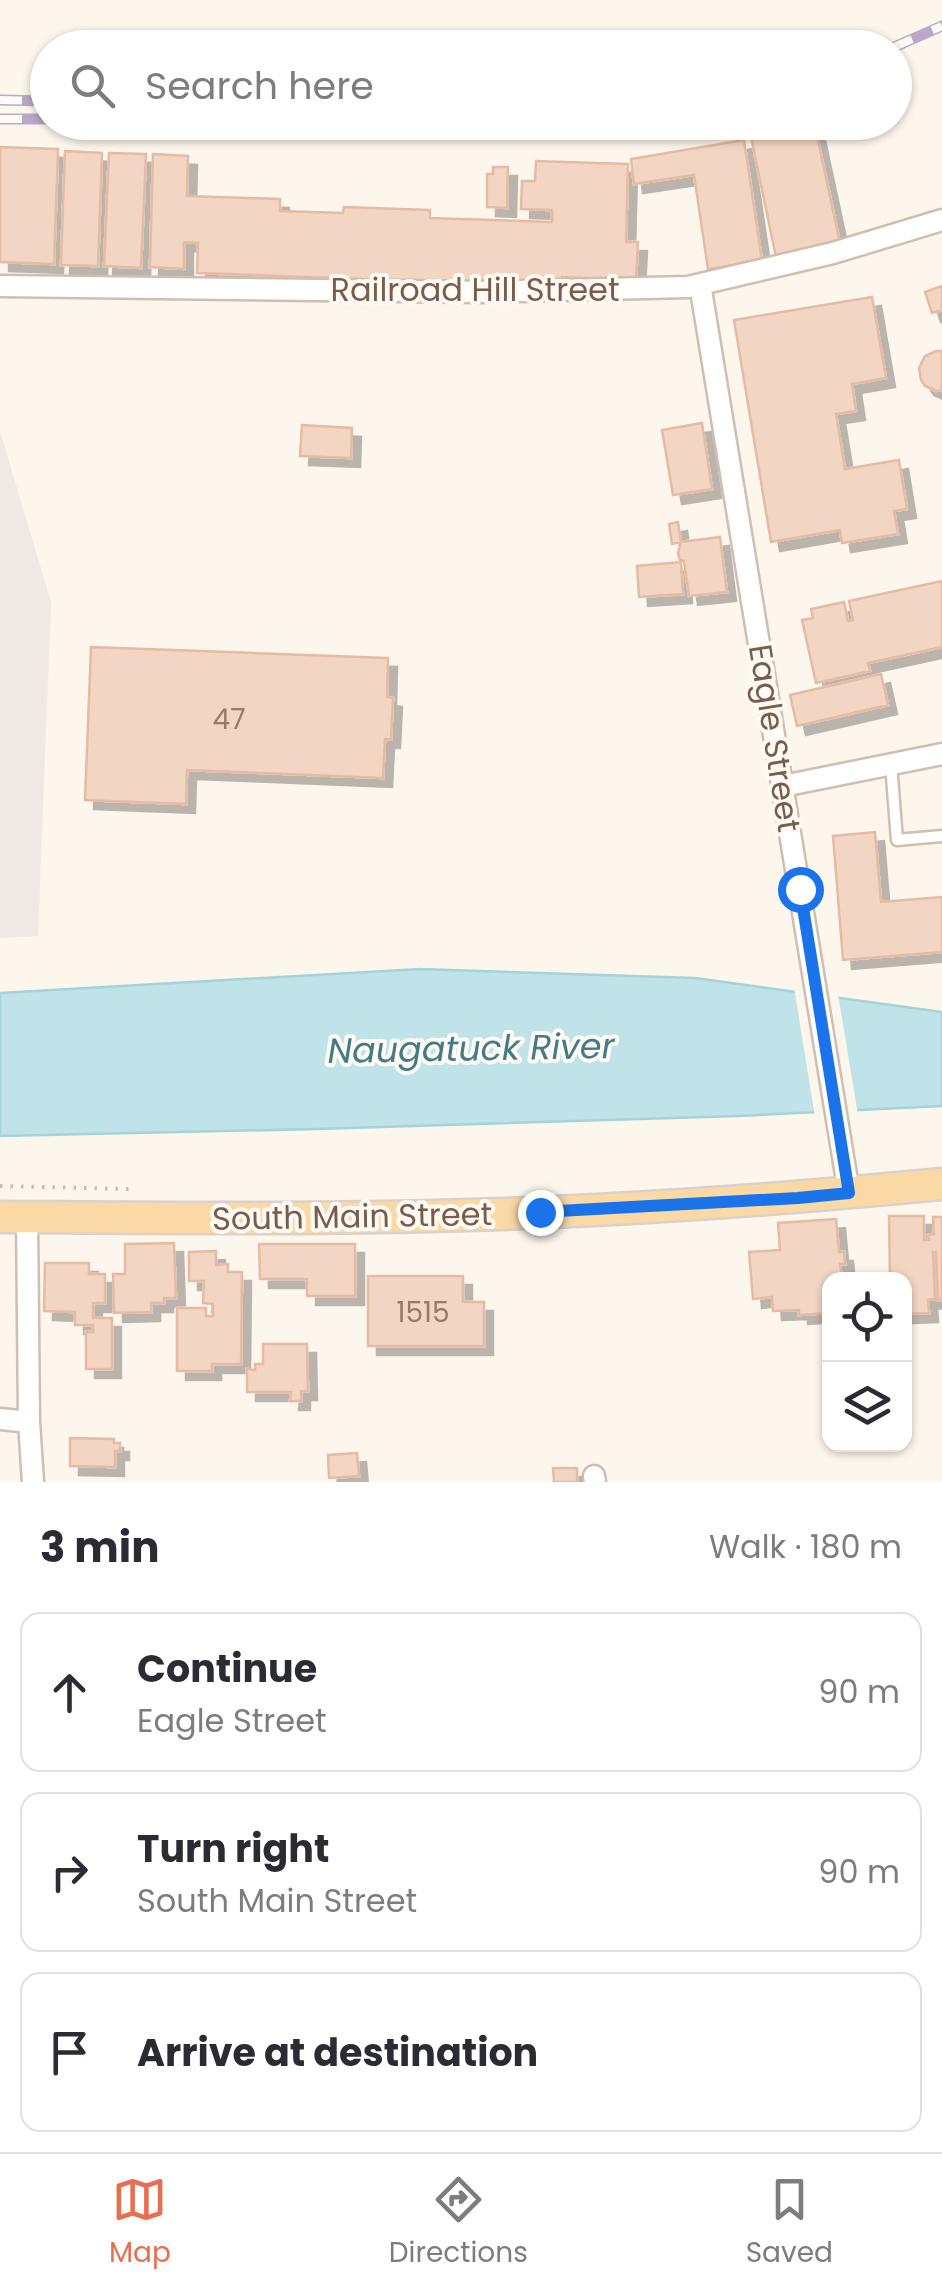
<!DOCTYPE html>
<meta charset="utf-8">
<style>
body{margin:0;font-family:Poppins,sans-serif;background:#f2f2f3;color:#2b2b33}
.controls{position:absolute;right:30px;bottom:30px;display:grid;overflow:hidden;border-radius:20px;box-shadow:0 2px 8px #0004}
.controls button{width:90px;height:90px;display:grid;place-items:center;padding:0;border:0;border-bottom:2px solid #e1e1e2;background:#fff;color:#2b2b33;font:50px sans-serif}
.stop{position:absolute;width:30px;height:30px;margin:-22px;border:8px solid #1a73e8;border-radius:50%;background:#fff}
.stop.end{background:#1a73e8;border-color:#fff;box-shadow:0 2px 10px #0008}
.list{margin:0;padding:0;list-style:none}
h2{display:flex;justify-content:space-between;align-items:center;height:130px;margin:0;padding:0 40px;font-size:42px}
h2 small{font-size:32px;font-weight:400;color:#7c7c81}
.list li{display:grid;grid-template-columns:65px 1fr auto;gap:30px;align-items:center;box-sizing:border-box;height:160px;margin:0 20px 20px;padding:0 20px;border:2px solid #e1e1e2;border-radius:20px}
.list b{display:block;font-size:38px;white-space:nowrap}
.list p{margin:0;font-size:32px;white-space:nowrap;color:#7c7c81}
.list em{font-size:32px;font-style:normal;color:#7c7c81}
.icon{flex:none;width:55px;height:55px;fill:none;stroke:currentColor;stroke-width:2;stroke-linecap:round;stroke-linejoin:round}
.map{position:relative;flex:none;width:942px;height:1482px;overflow:hidden}
.search{position:absolute;background:#fff;box-shadow:0 2px 8px #0004;left:30px;right:30px;top:30px;height:110px;display:flex;align-items:center;gap:25px;box-sizing:border-box;padding:0 35px;border-radius:55px;color:#7c7c81;font-size:38px}
.sheet{height:670px;background:#fff}
nav{display:flex;justify-content:space-around;align-items:center;box-sizing:border-box;height:140px;border-top:2px solid #e1e1e2;background:#fff;font-size:28px;color:#7c7c81}
nav a{display:grid;justify-items:center;gap:5px}
nav .on{color:#e76f51}
.map>svg:first-child{display:block}
.industrial{fill:#efe9e4}
.water{fill:#bfe3e8;stroke:#a5d3da;stroke-width:2.5}
.pier{fill:#fdf6ec}
.building{fill:#f3d5c3;stroke:#e6bba3;stroke-width:2.5;filter:url(#shadow)}
.lines{fill:none;stroke-linecap:round;stroke-linejoin:round}
.service-casing{stroke:#d1beb0;stroke-width:15}
.minor-casing{stroke:#d1beb0;stroke-width:25}
.primary-casing{stroke:#dad1cd;stroke-width:35}
.path{stroke:#d9b8a5;stroke-width:4;stroke-dasharray:2.5 8;stroke-linecap:butt}
.service{stroke:#fff;stroke-width:10}
.minor{stroke:#fff;stroke-width:20}
.primary{stroke:#fbd9a5;stroke-width:30}
.rail-casing{stroke:#b9a8c9;stroke-width:11}
.rail{stroke:#fffaf3;stroke-width:8;stroke-dasharray:22;stroke-linecap:butt}
.route{stroke:#1a73e8;stroke-width:12}
.labels{text-anchor:middle;dominant-baseline:central;stroke-width:8;stroke-linejoin:round;paint-order:stroke}
.number-label{font-size:28px;fill:#987a6a}
.street-label{font-size:32px;fill:#7a5c4d;stroke:#fffaf3}
.water-label{font-size:35px;font-style:italic;fill:#437c86;stroke:#fffaf3}
</style>
<div class="map">
<svg width="942" height="1482" viewBox="0 0 942 1482">
<defs>
<filter id="shadow"><feDropShadow dx="9" dy="9" stdDeviation="0" flood-color="#0004"/></filter>
</defs>
<rect width="100%" height="100%" fill="#fdf6ec"/>
<path class="industrial" d="M0 431 51 602 38 936 0 938Z"/>
<path class="water" d="M420 969 695 978 942 1012V1106L739 1116 317 1129 0 1136V993Z"/>
<path class="pier" d="M794 987 838 994 858 1115 815 1117Z"/>
<path class="building" d="M792 122H814L840 243 776 257 750 132Z
M744 140 762 261 708 269 694 175 634 184 631 159Z
M0 147 58 149 54 264 0 262Z
M65 151 102 153 98 266 61 265Z
M109 153 146 154 141 268 104 266Z
M153 154 188 156 187 196 280 199V211L343 213 344 207 430 210V218L552 222V210L521 209 522 181H535L536 161 628 164 626 242H638L636 280 562 277 561 286 197 273 198 243 184 242V269L150 267Z
M493 167H508L507 208 487 207V174H493Z
M942 286V310L932 313 925 292Z
M872 297 886 378 852 384 856 411 836 414 845 469 899 460 907 509 894 511 898 534 842 543 840 530 771 542 734 320Z
M936 351H942V390L936 391 925 386 921 380 919 368 925 356Z
M702 423 712 489 673 495 662 430Z
M302 425 352 428 351 458 300 456Z
M678 522 681 542 672 544 669 524Z
M720 537 727 592 689 596 684 561 680 560 678 553 681 542Z
M681 562 683 594 639 597 637 566Z
M942 581V647L868 663 870 671 816 683 802 620 813 618 811 609 844 602 848 621 853 620 849 601Z
M91 647 388 658 387 697 393 698 391 739H385L383 778 187 770 186 804 85 800Z
M881 674 888 705 797 726 790 695Z
M875 832 881 902 942 897V952L843 960 833 836Z
M889 1216H924V1240H929L928 1235 934 1234 933 1217H942V1300H938L936 1252H933L935 1299 928 1300 929 1313 904 1314V1280H890Z
M836 1219 839 1252H844L845 1264H840L842 1280H830L829 1313 799 1315V1310L773 1311 772 1297 753 1299 749 1252 780 1250 778 1223Z
M174 1243 176 1298H164V1303H151V1312L114 1313 113 1274H125V1244Z
M259 1244H355V1296H307V1279H260Z
M216 1251V1265L228 1264V1272H242L241 1364H212V1371H177V1308H206V1316H213V1304L203 1303 204 1281H189V1252Z
M45 1263H89V1274H105V1303H93V1318H112V1369H86V1332H93V1325H75V1312L44 1311Z
M368 1276H463V1302H484V1346H368Z
M263 1344H307L308 1391H301V1401H290L291 1392H247V1369L255 1370V1364H263Z
M70 1438 114 1439V1443H120V1451H115V1467L70 1466Z
M357 1453 359 1476 329 1478 328 1455Z
M553 1468H577V1482H554Z"/>
<g class="lines">
<g class="service-casing">
<path id="service" d="M891 764 897 840 942 836"/>
</g>
<g class="minor-casing">
<path id="minor" d="M700 284 849 1193
M0 286 480 292 688 287 833 253 942 220
M783 786 942 754
M27 1217 29 1422 33 1482
M0 1419 29 1422
M594 1476 595 1482"/>
</g>
<g class="primary-casing">
<path id="primary" d="M0 1217C167 1218 335 1220 502 1214 649 1209 796 1198 942 1184"/>
</g>
<path class="path" d="M0 1186 130 1189"/>
<use href="#service" class="service"/>
<use href="#minor" class="minor"/>
<use href="#primary" class="primary"/>
<g class="rail-casing">
<path id="rail" d="M892 48 942 26
M0 100 48 101
M0 119H48"/>
</g>
<use href="#rail" class="rail"/>
</g>
<g class="lines">
<path class="route" d="M540 1212 798 1198 849 1193 800 889"/>
</g>
<g class="labels">
<g class="number-label">
<text x="229" y="719">47</text>
<text x="423" y="1312">1515</text>
</g>
<g class="street-label">
<text x="475" y="289">Railroad Hill Street</text>
<text transform="translate(775 738) rotate(81)">Eagle Street</text>
<text transform="translate(352 1216) rotate(-1)">South Main Street</text>
</g>
<g class="water-label">
<text transform="translate(471 1048) rotate(-1)">Naugatuck River</text>
</g>
</g>
</svg>
<div class="controls">
<button><svg class="icon" aria-label="locate" viewBox="0 0 24 24"><circle cx="12" cy="12" r="6"/><path d="M12 2v4M12 18v4M2 12h4M18 12h4"/></svg></button>
<button><svg class="icon" aria-label="layers" viewBox="0 0 24 24"><path d="M12 4l9 5-9 5-9-5zM3 14l9 5 9-5"/></svg></button>
</div>
<div class="stop" style="left:800px;top:889px"></div>
<div class="stop end" style="left:540px;top:1212px"></div>
<div class="search"><svg class="icon" aria-label="search" viewBox="0 0 24 24"><circle cx="10" cy="10" r="6"/><path d="M15 15l6 6"/></svg>Search here</div>
</div>
<section class="sheet">
<h2>3 min<small>Walk · 180 m</small></h2>
<ul class="list">
<li><svg class="icon" aria-label="ahead" viewBox="0 0 24 24"><path d="M12 20V5M6 11l6-6 6 6"/></svg><div><b>Continue</b><p>Eagle Street</p></div><em>90 m</em></li>
<li><svg class="icon" aria-label="right" viewBox="0 0 24 24"><path d="M7 20v-9h11M14 6l5 5-5 5"/></svg><div><b>Turn right</b><p>South Main Street</p></div><em>90 m</em></li>
<li><svg class="icon" aria-label="arrive" viewBox="0 0 24 24"><path d="M6 21V4h12l-3 4 3 4H6"/></svg><div><b>Arrive at destination</b></div></li>
</ul>
</section>
<nav>
<a class="on"><svg class="icon" aria-label="map" viewBox="0 0 24 24"><path d="M3 6l6-2 6 2 6-2v14l-6 2-6-2-6 2zM9 4v14M15 6v14"/></svg>Map</a>
<a><svg class="icon" aria-label="directions" viewBox="0 0 24 24"><path d="M12 3l9 9-9 9-9-9zM9 14v-3h6M13 9l2 2-2 2"/></svg>Directions</a>
<a><svg class="icon" aria-label="saved" viewBox="0 0 24 24"><path d="M7 4h10v16l-5-4-5 4z"/></svg>Saved</a>
</nav>
